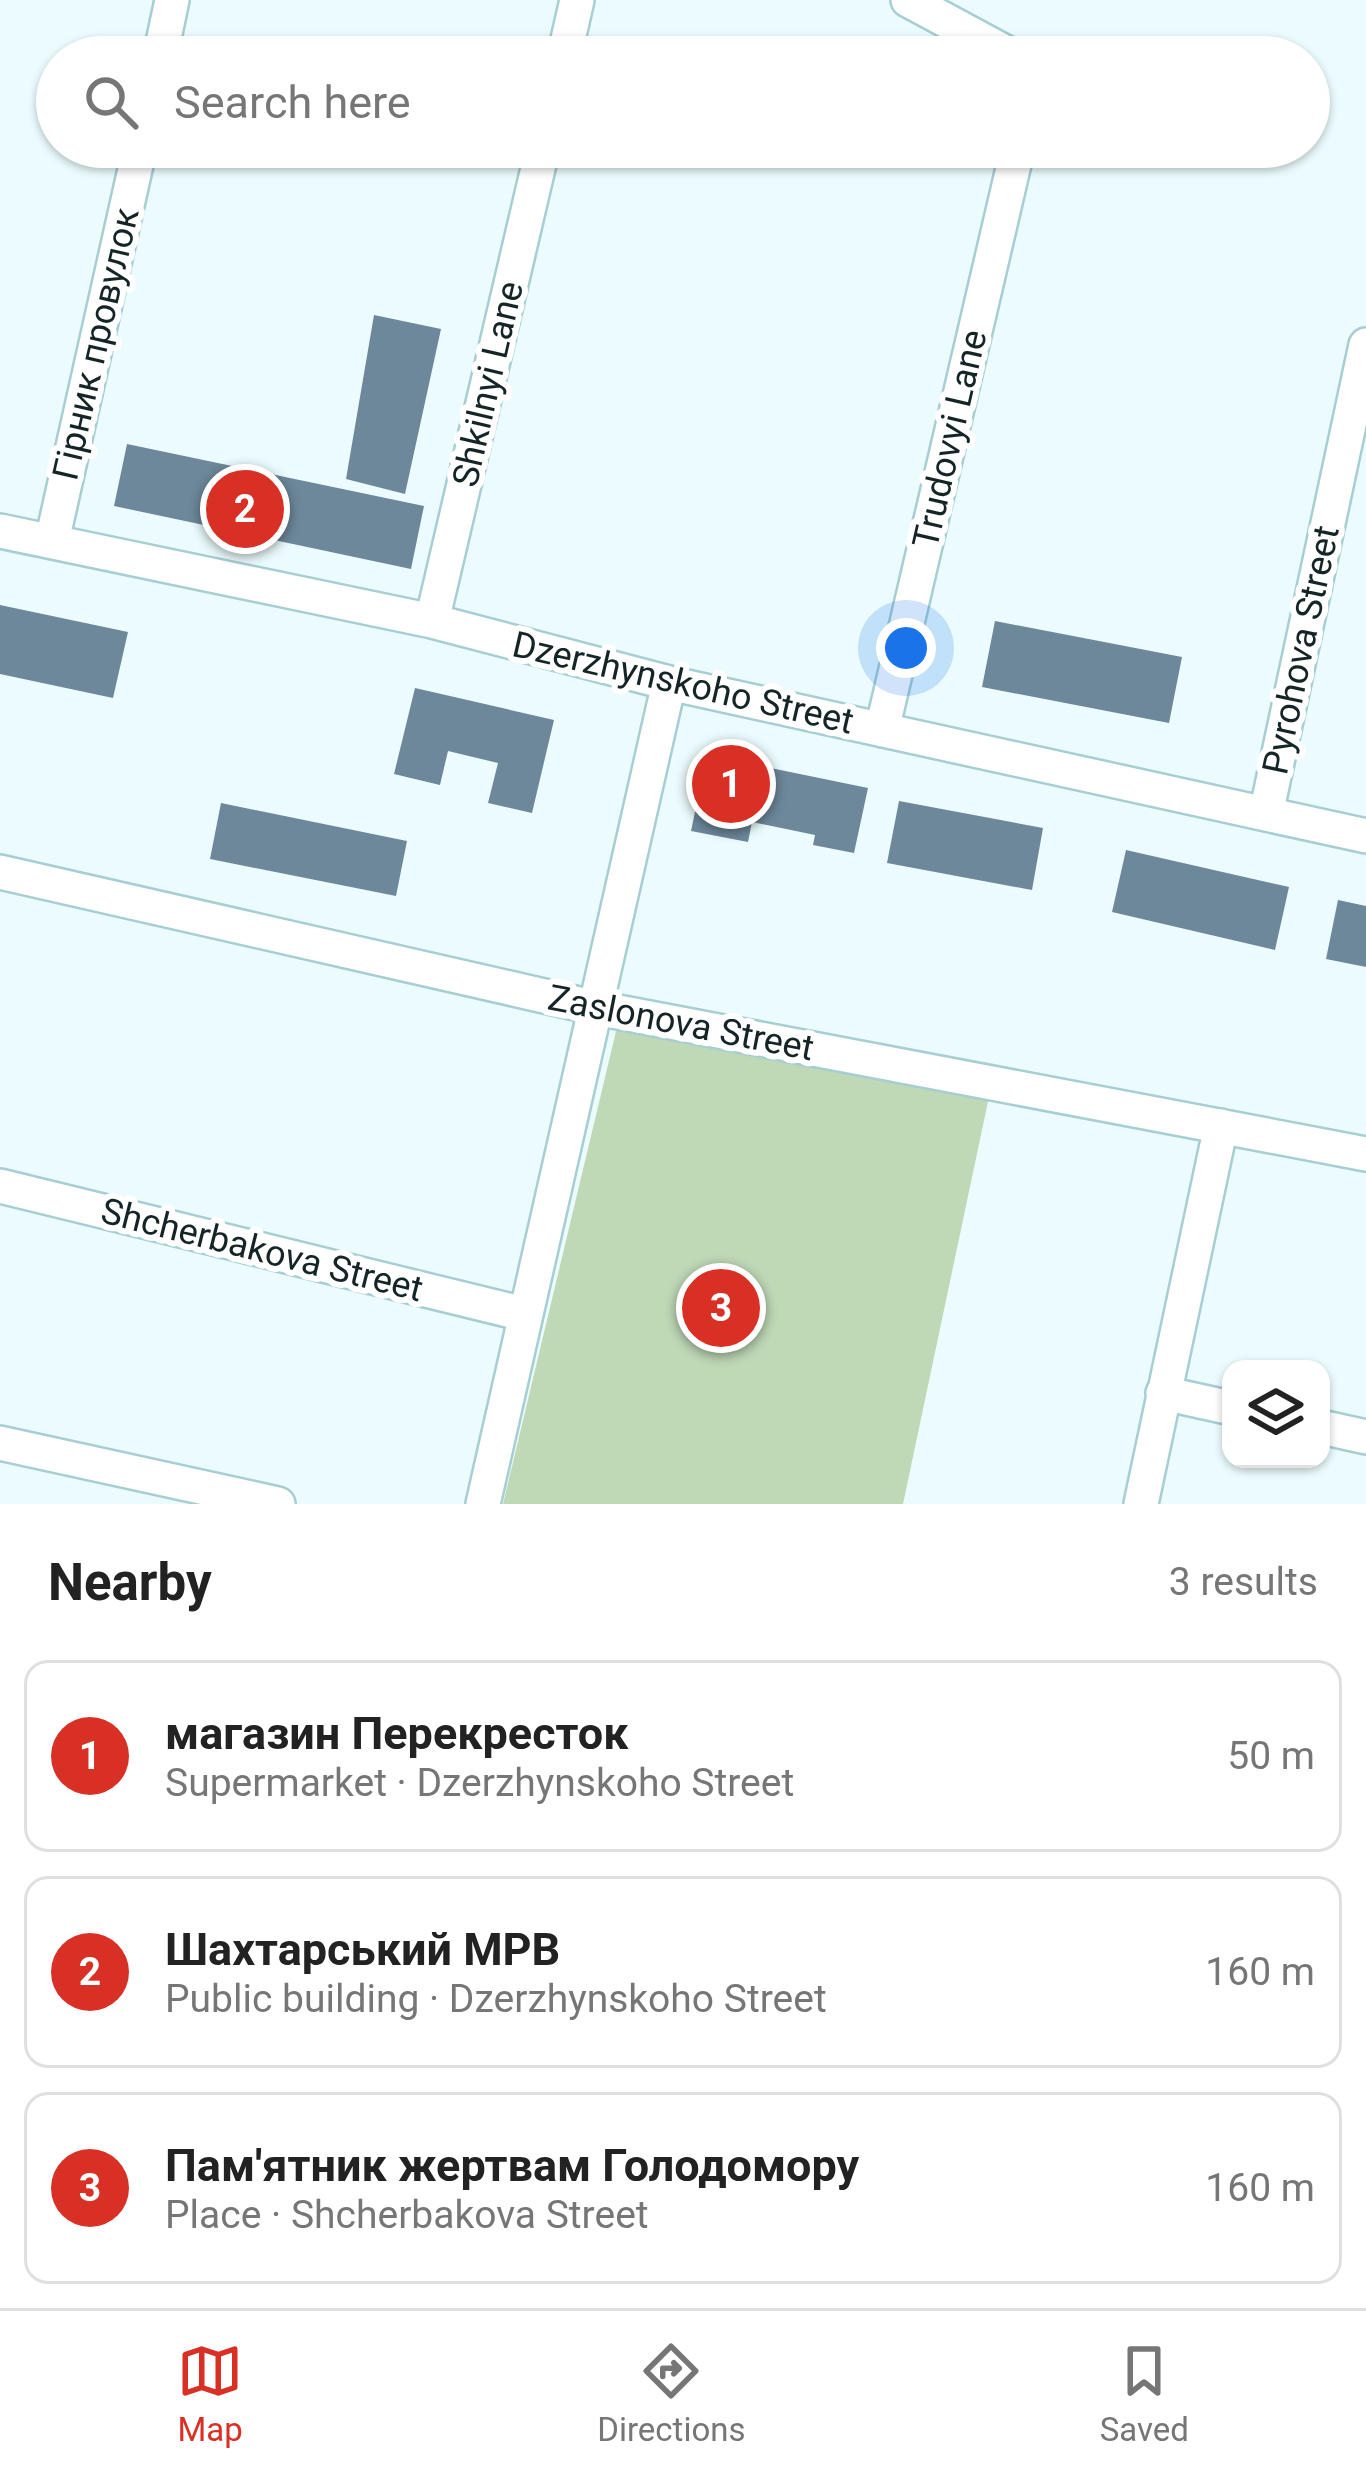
<!DOCTYPE html>
<meta charset="utf-8">
<style>
body{margin:0;font-family:Roboto,sans-serif;background:#f6f6f6;color:#222}
.controls{position:absolute;right:36px;bottom:36px;display:grid;overflow:hidden;border-radius:24px;box-shadow:0 3px 9px #0004}
.controls button{width:108px;height:108px;display:grid;place-items:center;padding:0;border:0;border-bottom:3px solid #e0e0e0;background:#fff;color:#222;font:60px sans-serif}
.you{position:absolute;left:906px;top:648px;width:42px;height:42px;margin:-30px;border:9px solid #fff;border-radius:50%;background:#1a73e8;box-shadow:0 0 0 18px #1a73e833}
.badge{display:grid;place-items:center;width:78px;height:78px;border-radius:50%;background:#d93025;color:#fff;font-size:39px;font-weight:700}
.pin{position:absolute;translate:-50% -50%;border:6px solid #fff;box-shadow:0 3px 12px #0006}
.list{margin:0;padding:0;list-style:none}
h2{display:flex;justify-content:space-between;align-items:center;height:156px;margin:0;padding:0 48px;font-size:51px}
h2 small{font-size:39px;font-weight:400;color:#767676}
.list li{display:grid;grid-template-columns:78px 1fr auto;gap:36px;align-items:center;box-sizing:border-box;height:192px;margin:0 24px 24px;padding:0 24px;border:3px solid #e0e0e0;border-radius:24px}
.list b{display:block;font-size:45px;white-space:nowrap}
.list p{margin:0;font-size:39px;white-space:nowrap;color:#767676}
.list em{font-size:39px;font-style:normal;color:#767676}
.icon{flex:none;width:66px;height:66px;fill:none;stroke:currentColor;stroke-width:2;stroke-linecap:round;stroke-linejoin:round}
.map{position:relative;flex:none;width:1366px;height:1504px;overflow:hidden}
.search{position:absolute;background:#fff;box-shadow:0 3px 9px #0004;left:36px;right:36px;top:36px;height:132px;display:flex;align-items:center;gap:30px;box-sizing:border-box;padding:0 42px;border-radius:66px;color:#767676;font-size:45px}
.sheet{height:804px;background:#fff}
nav{display:flex;justify-content:space-around;align-items:center;box-sizing:border-box;height:168px;border-top:3px solid #e0e0e0;background:#fff;font-size:33px;color:#767676}
nav a{display:grid;justify-items:center;gap:6px}
nav .on{color:#d93025}
.map>svg:first-child{display:block}
.green{fill:#bfd8b6}
.building{fill:#6d889b}
.lines{fill:none;stroke-linecap:round;stroke-linejoin:round}
.street-casing{stroke:#a6ced3;stroke-width:38}
.street{stroke:#fff;stroke-width:33}
.labels{text-anchor:middle;dominant-baseline:central;stroke-width:12;stroke-linejoin:round;paint-order:stroke}
.street-label{font-size:36px;fill:#152426;stroke:#fff}
</style>
<div class="map">
<svg width="1366" height="1504" viewBox="0 0 1366 1504">
<rect width="100%" height="100%" fill="#ecfcfe"/>
<path class="green" d="M619 1019 990 1092 903 1504H503Z"/>
<path class="building" d="M374 315 441 329 405 494 346 479Z
M127 444 424 506 411 569 114 506Z
M0 605 128 632 113 698 0 674Z
M995 621 1182 657 1169 723 982 687Z
M415 688 554 720 532 813 488 803 498 763 448 751 440 785 394 774Z
M707 755 868 788 854 853 813 845 815 835 752 822 748 842 691 831Z
M899 801 1043 828 1032 890 887 863Z
M221 803 407 841 396 896 210 859Z
M1126 850 1289 887 1275 950 1112 912Z
M1338 900 1366 906V967L1326 959Z"/>
<g class="lines">
<g class="street-casing">
<path id="street" d="M908 0 1014 57
M160 57 172 0
M564 57 577 0
M0 531 432 621 669 683 1366 836
M52 541 140 147
M432 621 543 147
M882 730 1018 147
M1266 814 1366 345
M0 872 597 1008 1366 1154
M0 1186 524 1314
M1163 1393 1231 1408
M1321 1427 1366 1437
M0 1443 278 1504
M483 1504 669 683
M1141 1504 1221 1126"/>
</g>
<use href="#street" class="street"/>
</g>
<g class="labels">
<g class="street-label">
<text transform="translate(96 344) rotate(-77)">Гірник провулок</text>
<text transform="translate(488 384) rotate(-77)">Shkilnyi Lane</text>
<text transform="translate(950 439) rotate(-77)">Trudovyi Lane</text>
<text transform="translate(1301 650) rotate(-78)">Pyrohova Street</text>
<text transform="translate(683 683) rotate(13)">Dzerzhynskoho Street</text>
<text transform="translate(681 1023) rotate(11)">Zaslonova Street</text>
<text transform="translate(262 1250) rotate(14)">Shcherbakova Street</text>
</g>
</g>
</svg>
<div class="controls">
<button><svg class="icon" aria-label="layers" viewBox="0 0 24 24"><path d="M12 4l9 5-9 5-9-5zM3 14l9 5 9-5"/></svg></button>
</div>
<div class="you"></div>
<div class="pin badge" style="left:731px;top:784px">1</div>
<div class="pin badge" style="left:245px;top:509px">2</div>
<div class="pin badge" style="left:721px;top:1308px">3</div>
<div class="search"><svg class="icon" aria-label="search" viewBox="0 0 24 24"><circle cx="10" cy="10" r="6"/><path d="M15 15l6 6"/></svg>Search here</div>
</div>
<section class="sheet">
<h2>Nearby<small>3 results</small></h2>
<ul class="list">
<li><span class="badge">1</span><div><b>магазин Перекресток</b><p>Supermarket · Dzerzhynskoho Street</p></div><em>50 m</em></li>
<li><span class="badge">2</span><div><b>Шахтарський МРВ</b><p>Public building · Dzerzhynskoho Street</p></div><em>160 m</em></li>
<li><span class="badge">3</span><div><b>Пам'ятник жертвам Голодомору</b><p>Place · Shcherbakova Street</p></div><em>160 m</em></li>
</ul>
</section>
<nav>
<a class="on"><svg class="icon" aria-label="map" viewBox="0 0 24 24"><path d="M3 6l6-2 6 2 6-2v14l-6 2-6-2-6 2zM9 4v14M15 6v14"/></svg>Map</a>
<a><svg class="icon" aria-label="directions" viewBox="0 0 24 24"><path d="M12 3l9 9-9 9-9-9zM9 14v-3h6M13 9l2 2-2 2"/></svg>Directions</a>
<a><svg class="icon" aria-label="saved" viewBox="0 0 24 24"><path d="M7 4h10v16l-5-4-5 4z"/></svg>Saved</a>
</nav>
